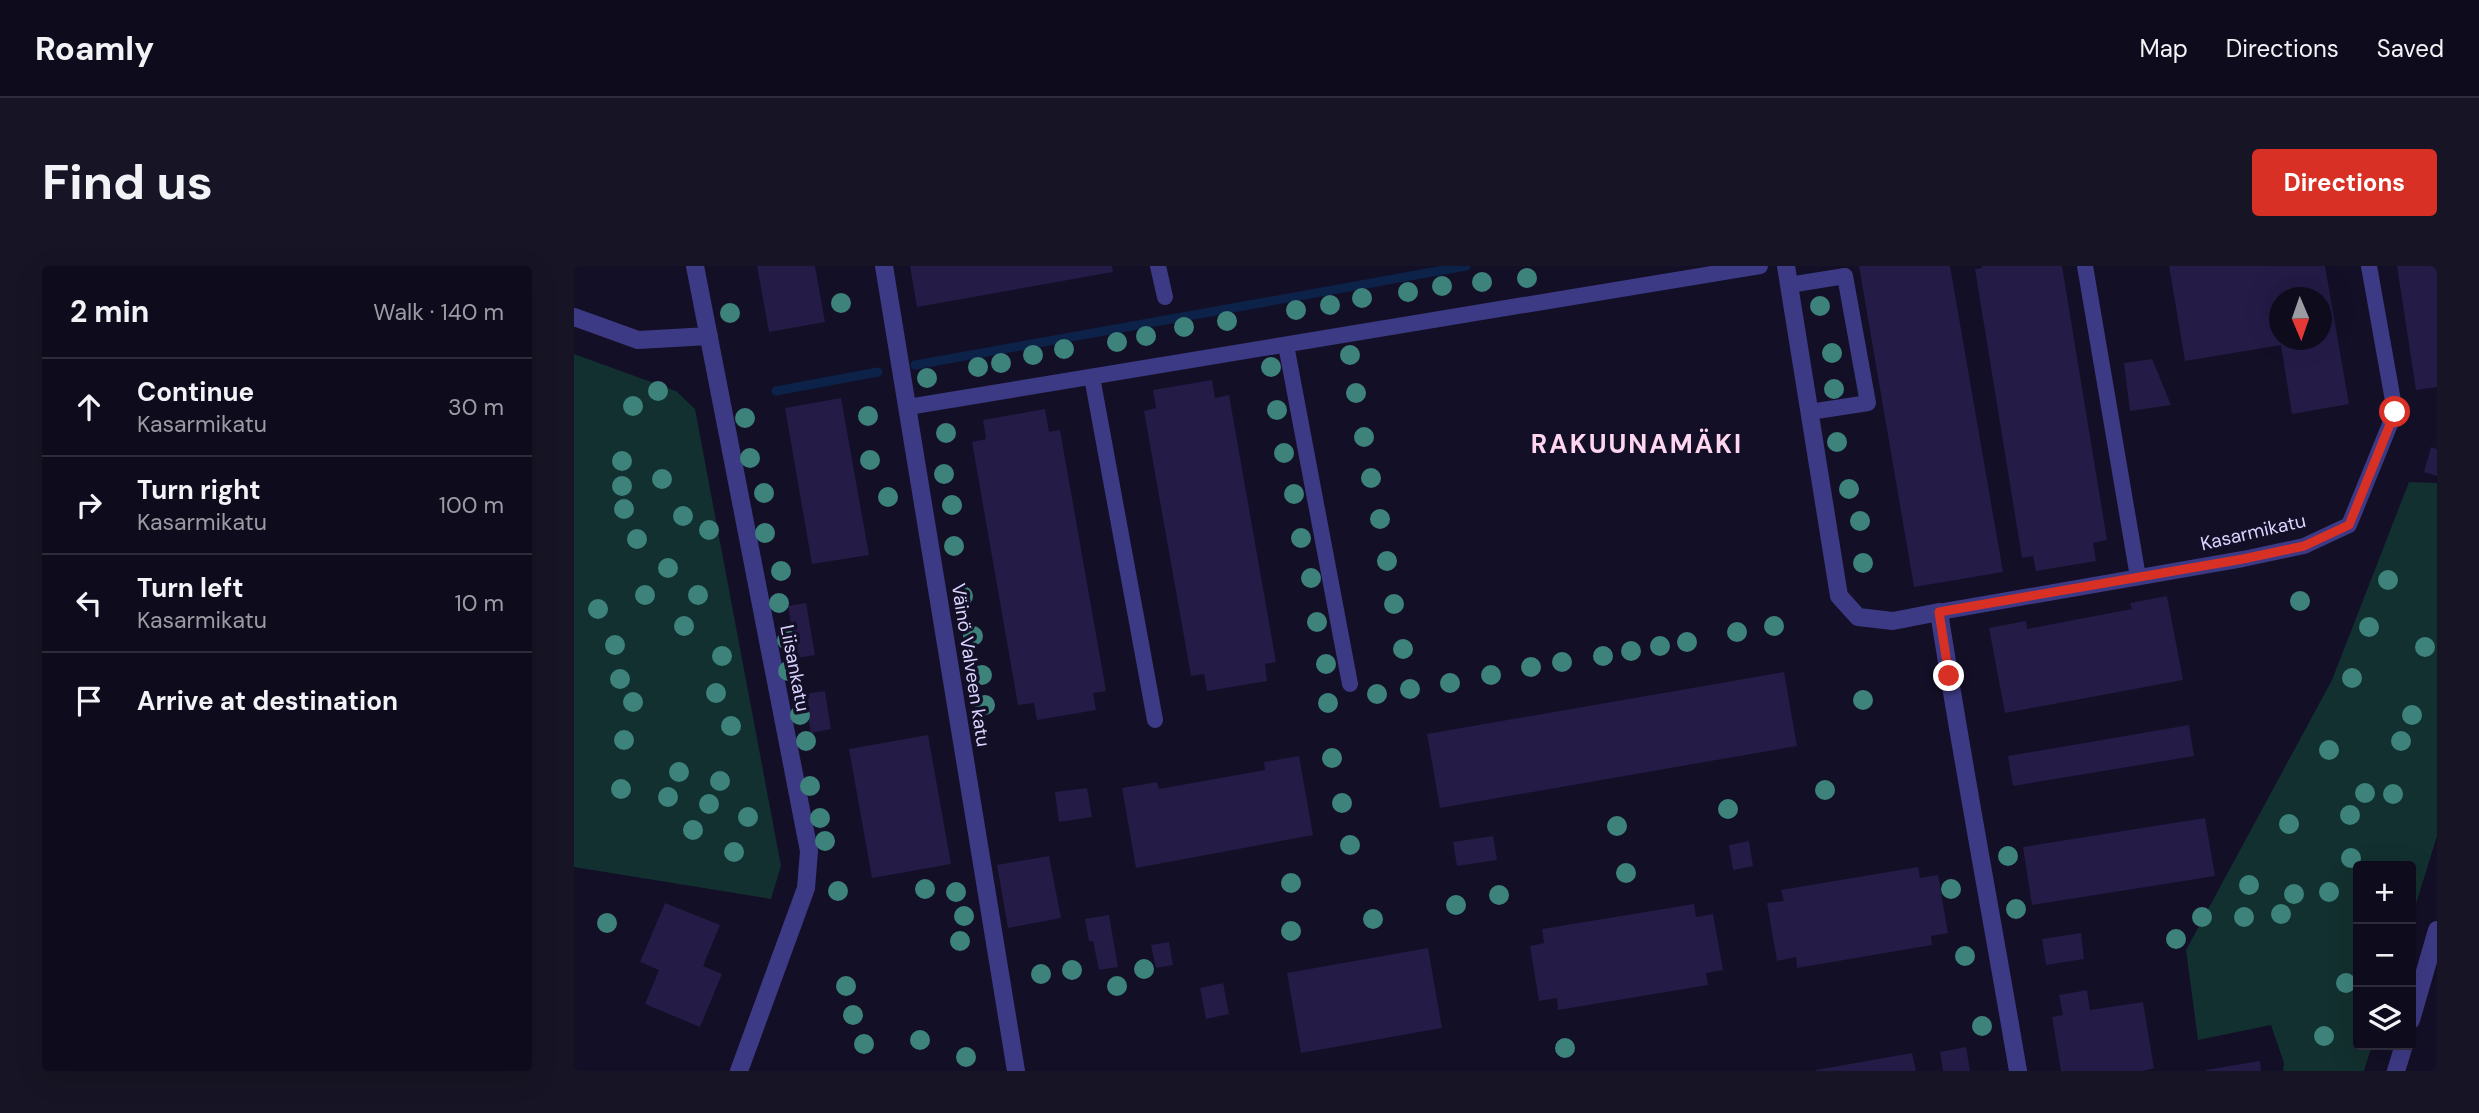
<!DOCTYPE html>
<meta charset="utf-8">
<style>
body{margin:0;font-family:"DM Sans",sans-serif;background:#171425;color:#f1f3f6}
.controls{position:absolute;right:21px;bottom:21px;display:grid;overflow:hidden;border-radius:7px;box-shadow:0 7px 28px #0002}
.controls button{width:63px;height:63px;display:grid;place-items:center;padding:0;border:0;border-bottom:2px solid #2e2b3b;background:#0e0b1c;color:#f1f3f6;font:35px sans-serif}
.compass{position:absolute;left:1695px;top:21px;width:63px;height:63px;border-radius:50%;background:#0e0b1c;box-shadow:0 7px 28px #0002;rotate:178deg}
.stop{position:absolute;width:21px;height:21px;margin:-16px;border:5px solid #d93025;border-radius:50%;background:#fff}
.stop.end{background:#d93025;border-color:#fff;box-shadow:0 2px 7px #0008}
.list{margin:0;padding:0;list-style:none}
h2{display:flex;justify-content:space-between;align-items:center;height:91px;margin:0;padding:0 28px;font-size:30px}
h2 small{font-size:23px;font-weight:400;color:#9b9ba3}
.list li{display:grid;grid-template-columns:46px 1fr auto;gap:21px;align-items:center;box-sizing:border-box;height:98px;padding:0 28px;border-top:2px solid #2e2b3b}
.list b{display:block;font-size:26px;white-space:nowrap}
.list p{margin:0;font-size:23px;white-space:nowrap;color:#9b9ba3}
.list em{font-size:23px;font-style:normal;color:#9b9ba3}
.icon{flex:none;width:38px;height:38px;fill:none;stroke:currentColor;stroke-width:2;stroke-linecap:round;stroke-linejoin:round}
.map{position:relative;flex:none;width:1863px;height:805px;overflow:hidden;border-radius:7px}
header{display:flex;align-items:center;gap:42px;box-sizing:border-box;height:98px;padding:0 35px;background:#0e0b1c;border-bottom:2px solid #2e2b3b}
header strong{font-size:33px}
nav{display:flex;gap:38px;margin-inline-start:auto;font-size:24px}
.intro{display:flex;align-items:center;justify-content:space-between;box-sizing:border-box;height:168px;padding:0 42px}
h1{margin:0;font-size:49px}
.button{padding:18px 32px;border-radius:7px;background:#d93025;color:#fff;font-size:24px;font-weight:700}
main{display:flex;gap:42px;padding:0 42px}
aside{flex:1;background:#0e0b1c;border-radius:7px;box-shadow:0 7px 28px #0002}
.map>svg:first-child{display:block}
.green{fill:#12302f}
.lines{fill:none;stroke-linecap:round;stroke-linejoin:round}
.stream{stroke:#0c2248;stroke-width:9}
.building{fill:#241b47;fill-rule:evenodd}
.service{stroke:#3d3a85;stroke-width:16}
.minor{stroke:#3d3a85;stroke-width:18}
.tree{fill:#3d827b}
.route{stroke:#d93025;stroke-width:9}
.labels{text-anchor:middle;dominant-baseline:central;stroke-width:7;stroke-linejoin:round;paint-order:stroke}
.street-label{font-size:19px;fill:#d9d4ff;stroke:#130f26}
.district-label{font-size:26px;font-weight:bold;letter-spacing:2px;fill:#ffd6f0;stroke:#130f26}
</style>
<header>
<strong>Roamly</strong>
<nav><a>Map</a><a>Directions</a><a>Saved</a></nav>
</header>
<div class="intro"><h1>Find us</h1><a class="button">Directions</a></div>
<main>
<aside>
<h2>2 min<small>Walk · 140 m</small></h2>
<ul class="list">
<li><svg class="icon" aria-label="ahead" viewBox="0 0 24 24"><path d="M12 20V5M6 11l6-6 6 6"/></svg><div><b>Continue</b><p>Kasarmikatu</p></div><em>30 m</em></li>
<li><svg class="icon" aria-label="right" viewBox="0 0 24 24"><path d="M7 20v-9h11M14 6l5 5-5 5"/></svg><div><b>Turn right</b><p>Kasarmikatu</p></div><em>100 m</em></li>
<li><svg class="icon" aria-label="left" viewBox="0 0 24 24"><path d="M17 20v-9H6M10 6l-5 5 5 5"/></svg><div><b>Turn left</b><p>Kasarmikatu</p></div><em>10 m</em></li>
<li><svg class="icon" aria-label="arrive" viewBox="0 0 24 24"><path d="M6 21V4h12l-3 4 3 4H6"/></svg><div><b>Arrive at destination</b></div></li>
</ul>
</aside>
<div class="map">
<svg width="1863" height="805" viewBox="0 0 1863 805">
<rect width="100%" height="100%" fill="#130f26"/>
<path class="green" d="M0 88 102 125 121 143 207 600 197 633 0 601Z
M1835 216 1863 217V570L1837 654V600H1784V779H1798L1790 805H1709L1710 797 1697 759 1624 774 1612 684 1758 414Z"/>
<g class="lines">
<path class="stream" d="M341 99 892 0
M202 125 304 106"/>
</g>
<path class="building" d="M183 0H241L251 56 195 66Z
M336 0H538L539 6 343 41Z
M1285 0H1376L1429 306 1340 321Z
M1408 0H1488L1533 274 1519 277 1522 295 1462 305 1459 290 1448 292 1401 3 1408 2Z
M1595 0H1751L1775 138 1718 148 1707 79 1611 95ZM1706 32H1748V74H1706Z
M1823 0H1863V121L1842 124Z
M1578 93 1597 139 1556 145 1550 97Z
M638 114 641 132 655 129 702 396 691 398 693 415 633 425 630 408 617 410 570 145 582 142 579 124Z
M267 132 295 289 238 298 211 142Z
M471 143 475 166 486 164 532 425 519 427 522 444 463 454 460 437 444 439 398 176 412 173 409 154Z
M1857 181 1863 183V210L1850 206Z
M1593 330 1609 414 1431 447 1415 362 1452 355 1453 363 1558 343 1556 337Z
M232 337 241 389 223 392 214 340Z
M1210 406 1223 480 866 542 853 468Z
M251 425 257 463 237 467 230 428Z
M1615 459 1620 490 1439 520 1434 490Z
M354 469 377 598 298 612 275 483Z
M725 490 739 569 562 602 548 522 583 516 585 523 691 504 690 496Z
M513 522 518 551 485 556 481 526Z
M1631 552 1641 610 1458 639 1449 581Z
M919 570 923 594 883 600 879 576Z
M1175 575 1179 600 1159 604 1155 579Z
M475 590 487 652 434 662 423 599Z
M1344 601 1346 612 1364 609 1374 667 1357 670 1358 679 1223 702 1222 691 1203 695 1193 637 1210 635 1207 624Z
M91 637 146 659 129 700 148 708 126 761 71 738 85 704 66 696Z
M1120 638 1122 651 1139 648 1149 704 1132 707 1134 719 984 744 983 732 965 735 956 680 970 677 968 663Z
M535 649 544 701 525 704 519 675H515L511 653Z
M1507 667 1510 693 1472 699 1468 673Z
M595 676 599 699 582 702 577 679Z
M854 682 868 762 727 787 713 707Z
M649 717 655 748 632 753 626 722Z
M1513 724 1516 744 1569 736 1580 802 1569 805H1487L1478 751 1489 749 1485 729Z
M1392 781 1396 805H1369L1366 786Z
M1338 787 1342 805H1242V804Z
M1686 795 1687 805H1632V804Z"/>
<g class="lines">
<path class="service" d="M584 0 591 31
M1511 0 1564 311
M1215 19 1271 10 1294 137 1236 146
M712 79 776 418
M518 111 581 454
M334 141 1186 0
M1365 346 1669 293 1730 280 1775 259 1821 146 1795 0"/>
<path class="minor" d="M121 0 235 585 232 622 165 805
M310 0 442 805
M1212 0 1265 330 1284 351 1319 355 1365 346C1389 500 1418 652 1444 805
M0 51 64 74 135 70
M1837 754 1863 664
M1822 805 1830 779"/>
</g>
<g class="tree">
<circle cx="953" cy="12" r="10"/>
<circle cx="908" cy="16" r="10"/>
<circle cx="868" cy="20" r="10"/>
<circle cx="834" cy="26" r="10"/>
<circle cx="788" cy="32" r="10"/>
<circle cx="267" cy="37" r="10"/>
<circle cx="756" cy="39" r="10"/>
<circle cx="1246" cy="40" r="10"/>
<circle cx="722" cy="44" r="10"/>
<circle cx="156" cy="47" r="10"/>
<circle cx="653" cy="55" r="10"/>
<circle cx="610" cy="61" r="10"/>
<circle cx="572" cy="70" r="10"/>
<circle cx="543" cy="76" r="10"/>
<circle cx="490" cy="83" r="10"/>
<circle cx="1258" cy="87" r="10"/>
<circle cx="459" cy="89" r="10"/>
<circle cx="776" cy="89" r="10"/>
<circle cx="427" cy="97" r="10"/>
<circle cx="404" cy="101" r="10"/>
<circle cx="697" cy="101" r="10"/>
<circle cx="353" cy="112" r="10"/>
<circle cx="1260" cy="123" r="10"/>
<circle cx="84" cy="125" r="10"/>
<circle cx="782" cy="127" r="10"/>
<circle cx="59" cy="140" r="10"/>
<circle cx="703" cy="144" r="10"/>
<circle cx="294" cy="150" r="10"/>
<circle cx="171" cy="152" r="10"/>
<circle cx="372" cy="167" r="10"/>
<circle cx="790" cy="171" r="10"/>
<circle cx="1263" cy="176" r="10"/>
<circle cx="710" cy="187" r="10"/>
<circle cx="176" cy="192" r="10"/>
<circle cx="296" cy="194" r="10"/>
<circle cx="48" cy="195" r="10"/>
<circle cx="370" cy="208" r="10"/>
<circle cx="797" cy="212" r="10"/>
<circle cx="88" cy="213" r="10"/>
<circle cx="48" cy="220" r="10"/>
<circle cx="1275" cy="223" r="10"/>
<circle cx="190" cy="227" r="10"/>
<circle cx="720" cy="228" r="10"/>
<circle cx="314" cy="231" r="10"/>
<circle cx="378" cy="239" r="10"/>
<circle cx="50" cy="243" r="10"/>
<circle cx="109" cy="250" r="10"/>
<circle cx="806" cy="253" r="10"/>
<circle cx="1286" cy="255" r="10"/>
<circle cx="135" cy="264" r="10"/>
<circle cx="191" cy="267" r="10"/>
<circle cx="727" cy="272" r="10"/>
<circle cx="63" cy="273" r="10"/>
<circle cx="380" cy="280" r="10"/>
<circle cx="813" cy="295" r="10"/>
<circle cx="1289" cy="297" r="10"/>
<circle cx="94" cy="302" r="10"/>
<circle cx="207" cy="305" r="10"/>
<circle cx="737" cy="312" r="10"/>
<circle cx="1814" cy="314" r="10"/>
<circle cx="71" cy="329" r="10"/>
<circle cx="124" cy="329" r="10"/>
<circle cx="389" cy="330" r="10"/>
<circle cx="1726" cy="335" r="10"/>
<circle cx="205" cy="337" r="10"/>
<circle cx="820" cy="338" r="10"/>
<circle cx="24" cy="343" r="10"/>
<circle cx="743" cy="356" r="10"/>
<circle cx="110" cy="360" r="10"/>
<circle cx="1200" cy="360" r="10"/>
<circle cx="1795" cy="361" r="10"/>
<circle cx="1163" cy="366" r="10"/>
<circle cx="399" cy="370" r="10"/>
<circle cx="213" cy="374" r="10"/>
<circle cx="1113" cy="376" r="10"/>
<circle cx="41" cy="379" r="10"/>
<circle cx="1086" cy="380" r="10"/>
<circle cx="1851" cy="381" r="10"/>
<circle cx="829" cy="383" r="10"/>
<circle cx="1057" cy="385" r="10"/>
<circle cx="148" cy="390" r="10"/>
<circle cx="1029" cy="390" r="10"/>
<circle cx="988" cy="396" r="10"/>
<circle cx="752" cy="398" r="10"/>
<circle cx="957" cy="401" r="10"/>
<circle cx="214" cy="405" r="10"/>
<circle cx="408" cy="409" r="10"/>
<circle cx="917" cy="409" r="10"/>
<circle cx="1778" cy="412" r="10"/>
<circle cx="46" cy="413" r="10"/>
<circle cx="876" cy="417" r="10"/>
<circle cx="836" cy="423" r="10"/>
<circle cx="142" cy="427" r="10"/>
<circle cx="803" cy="428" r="10"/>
<circle cx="1289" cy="434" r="10"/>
<circle cx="59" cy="436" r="10"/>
<circle cx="754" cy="437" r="10"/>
<circle cx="411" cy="439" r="10"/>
<circle cx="226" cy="449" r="10"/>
<circle cx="1838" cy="449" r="10"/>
<circle cx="157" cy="460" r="10"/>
<circle cx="50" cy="474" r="10"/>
<circle cx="232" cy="475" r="10"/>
<circle cx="1827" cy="475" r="10"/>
<circle cx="1755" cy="484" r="10"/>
<circle cx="758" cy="492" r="10"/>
<circle cx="105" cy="506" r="10"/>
<circle cx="146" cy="515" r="10"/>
<circle cx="236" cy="520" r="10"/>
<circle cx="47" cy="523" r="10"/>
<circle cx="1251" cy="524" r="10"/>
<circle cx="1791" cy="527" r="10"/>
<circle cx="1819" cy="528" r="10"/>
<circle cx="94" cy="531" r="10"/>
<circle cx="768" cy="537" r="10"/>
<circle cx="135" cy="538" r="10"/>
<circle cx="1154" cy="543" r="10"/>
<circle cx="1776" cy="549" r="10"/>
<circle cx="174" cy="551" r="10"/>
<circle cx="246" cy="552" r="10"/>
<circle cx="1715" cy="558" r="10"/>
<circle cx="1043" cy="560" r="10"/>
<circle cx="119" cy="564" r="10"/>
<circle cx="251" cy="575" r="10"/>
<circle cx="776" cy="579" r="10"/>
<circle cx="160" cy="586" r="10"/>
<circle cx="1434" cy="590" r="10"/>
<circle cx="1777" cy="592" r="10"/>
<circle cx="1052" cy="607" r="10"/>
<circle cx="717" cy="617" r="10"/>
<circle cx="1675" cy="619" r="10"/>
<circle cx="351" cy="623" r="10"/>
<circle cx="1377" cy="623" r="10"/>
<circle cx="264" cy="625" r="10"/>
<circle cx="382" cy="626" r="10"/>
<circle cx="1755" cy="626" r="10"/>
<circle cx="1720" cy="628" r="10"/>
<circle cx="925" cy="629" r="10"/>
<circle cx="882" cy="639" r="10"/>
<circle cx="1442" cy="643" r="10"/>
<circle cx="1707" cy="648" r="10"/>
<circle cx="390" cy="650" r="10"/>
<circle cx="1628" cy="651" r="10"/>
<circle cx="1670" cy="651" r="10"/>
<circle cx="799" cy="653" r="10"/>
<circle cx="33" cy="657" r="10"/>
<circle cx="717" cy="665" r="10"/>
<circle cx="1602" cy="673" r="10"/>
<circle cx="386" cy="675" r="10"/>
<circle cx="1391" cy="690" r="10"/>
<circle cx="570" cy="703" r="10"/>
<circle cx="498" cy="704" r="10"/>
<circle cx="467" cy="708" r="10"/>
<circle cx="1772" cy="717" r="10"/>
<circle cx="272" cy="720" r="10"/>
<circle cx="543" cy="720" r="10"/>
<circle cx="279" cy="749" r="10"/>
<circle cx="1408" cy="760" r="10"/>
<circle cx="1750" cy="770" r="10"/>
<circle cx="346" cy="774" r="10"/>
<circle cx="290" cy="778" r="10"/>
<circle cx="991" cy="782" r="10"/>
<circle cx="392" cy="791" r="10"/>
</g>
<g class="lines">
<path class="route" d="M1375 410 1365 346 1669 293 1730 280 1775 259 1821 146"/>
</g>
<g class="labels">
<g class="street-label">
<text transform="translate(1679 266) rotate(-13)">Kasarmikatu</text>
<text transform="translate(397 399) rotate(81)">Väinö Valveen katu</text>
<text transform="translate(221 402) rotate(79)">Liisankatu</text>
</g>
<g class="district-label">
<text x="1063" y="178">RAKUUNAMÄKI</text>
</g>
</g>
</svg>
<div class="controls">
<button>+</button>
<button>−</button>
<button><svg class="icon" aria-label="layers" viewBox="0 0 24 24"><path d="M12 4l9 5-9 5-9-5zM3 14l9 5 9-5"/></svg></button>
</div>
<svg class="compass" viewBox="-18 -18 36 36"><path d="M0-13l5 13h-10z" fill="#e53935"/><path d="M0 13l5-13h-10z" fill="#9b9ba3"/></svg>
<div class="stop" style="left:1821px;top:146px"></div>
<div class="stop end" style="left:1375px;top:410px"></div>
</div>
</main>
